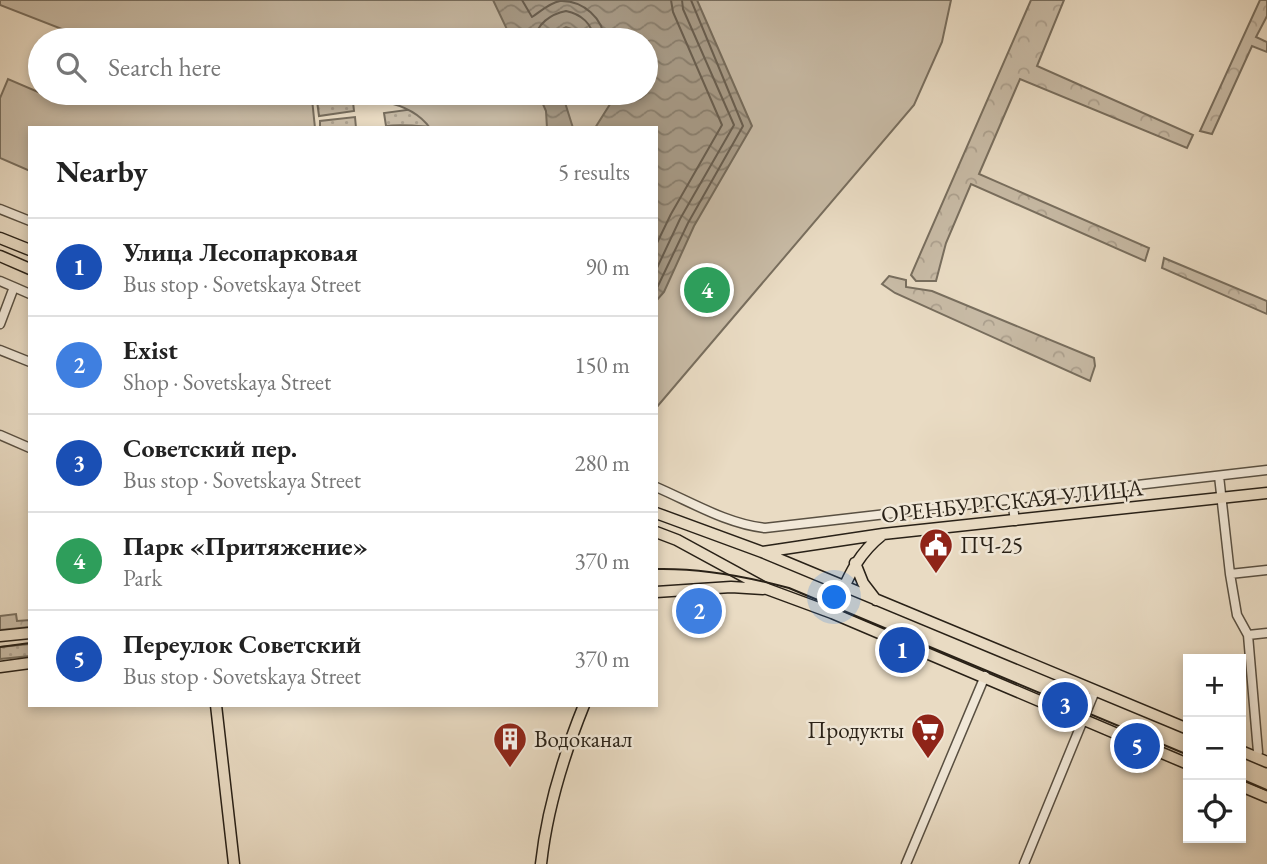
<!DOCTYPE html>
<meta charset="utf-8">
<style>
body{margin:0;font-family:"EB Garamond",serif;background:#f2f2f2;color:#222}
.controls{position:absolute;right:21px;bottom:21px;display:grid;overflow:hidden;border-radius:0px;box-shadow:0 4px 10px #0003}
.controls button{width:63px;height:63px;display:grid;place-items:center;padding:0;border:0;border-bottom:2px solid #e0e0e0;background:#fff;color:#222;font:35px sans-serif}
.you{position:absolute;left:835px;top:598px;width:24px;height:24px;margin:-18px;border:5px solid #fff;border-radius:50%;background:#1a73e8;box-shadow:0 0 0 10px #1a73e833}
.badge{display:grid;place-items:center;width:46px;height:46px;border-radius:50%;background:#2563eb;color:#fff;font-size:23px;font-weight:700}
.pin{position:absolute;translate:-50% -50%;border:4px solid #fff;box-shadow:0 2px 7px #0006}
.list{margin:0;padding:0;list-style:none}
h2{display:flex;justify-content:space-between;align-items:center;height:91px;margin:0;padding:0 28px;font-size:30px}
h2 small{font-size:23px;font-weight:400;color:#767676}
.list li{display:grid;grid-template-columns:46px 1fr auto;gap:21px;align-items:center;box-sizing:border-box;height:98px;padding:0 28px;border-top:2px solid #e0e0e0}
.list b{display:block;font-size:26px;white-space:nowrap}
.list p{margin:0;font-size:23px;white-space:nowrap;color:#767676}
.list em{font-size:23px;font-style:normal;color:#767676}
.icon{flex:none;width:38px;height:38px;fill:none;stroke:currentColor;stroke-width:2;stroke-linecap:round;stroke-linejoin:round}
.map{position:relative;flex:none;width:1267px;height:864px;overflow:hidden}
.search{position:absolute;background:#fff;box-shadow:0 4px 10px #0003;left:28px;top:28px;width:630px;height:77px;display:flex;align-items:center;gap:18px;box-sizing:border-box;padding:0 24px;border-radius:38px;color:#767676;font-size:26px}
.panel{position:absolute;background:#fff;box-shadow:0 4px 10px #0003;left:28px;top:126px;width:630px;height:581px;border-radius:0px}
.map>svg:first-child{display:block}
.grass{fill:url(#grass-dots);stroke:#786e5e;stroke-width:2}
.forest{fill:url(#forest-crowns);stroke:#786e5e;stroke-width:2}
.green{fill:#c8bba6;stroke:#786e5e;stroke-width:2}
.water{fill:url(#water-waves);stroke:#756b5b;stroke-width:2}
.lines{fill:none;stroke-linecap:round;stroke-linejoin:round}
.shore{stroke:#685e50;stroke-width:2}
.minor-casing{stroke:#595042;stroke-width:11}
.major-casing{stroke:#292117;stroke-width:13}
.minor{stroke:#f1e8d8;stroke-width:8}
.major{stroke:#e9dbc3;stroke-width:10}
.tram{stroke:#292117;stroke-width:2}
.labels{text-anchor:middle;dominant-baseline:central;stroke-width:5;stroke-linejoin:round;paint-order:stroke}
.street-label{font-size:23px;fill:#292117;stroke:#f1e8d8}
.poi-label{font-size:23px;fill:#292117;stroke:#f1e8d8;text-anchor:start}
</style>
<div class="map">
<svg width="1267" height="864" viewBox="0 0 1267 864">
<defs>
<pattern id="grass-dots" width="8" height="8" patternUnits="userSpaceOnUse" patternTransform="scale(1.75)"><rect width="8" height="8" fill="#c8bba6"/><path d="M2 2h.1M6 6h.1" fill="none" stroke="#aca08e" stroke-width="1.8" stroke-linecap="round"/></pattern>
<pattern id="forest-crowns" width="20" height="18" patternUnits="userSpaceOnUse" patternTransform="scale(1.75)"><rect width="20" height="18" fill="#c8bba6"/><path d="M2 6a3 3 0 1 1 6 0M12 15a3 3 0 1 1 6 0" fill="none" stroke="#aca08e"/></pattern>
<pattern id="water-waves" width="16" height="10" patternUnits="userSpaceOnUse" patternTransform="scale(1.75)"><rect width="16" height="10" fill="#a89c89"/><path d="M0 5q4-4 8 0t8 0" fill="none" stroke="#897f6f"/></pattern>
</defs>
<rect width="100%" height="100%" fill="#e9dbc3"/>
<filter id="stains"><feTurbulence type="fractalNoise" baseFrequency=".00286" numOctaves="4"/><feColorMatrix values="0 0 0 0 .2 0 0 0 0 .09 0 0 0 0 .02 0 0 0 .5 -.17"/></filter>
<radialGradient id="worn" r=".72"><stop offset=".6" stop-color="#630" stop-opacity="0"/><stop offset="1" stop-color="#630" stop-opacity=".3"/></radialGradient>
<path class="grass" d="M316 93H352L354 111 319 116Z
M436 106 452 128C429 128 408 123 386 126L384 113Z
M355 117 356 128H320V121Z
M30 644V656L0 659V647Z"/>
<path class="forest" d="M1031 0H1064L1037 66 1193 135 1187 148 1020 79 979 174 1149 248 1145 261 971 184 946 243 936 281H916L911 275Z
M1260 0H1267V16L1256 37 1267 42V52L1252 46 1212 134 1200 131Z
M1164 258 1267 301V314L1162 268Z
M889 276 906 280V287L932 291 1094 358 1095 366 1090 381 895 293 882 284Z
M16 614 17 621 30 620V627L0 630V616Z"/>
<path class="green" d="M0 0H951L942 42 914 105 656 408V128H430C405 93 350 99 312 99L315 128H30V171L0 158V98L8 79 59 101 63 93H646V40H90L0 5Z"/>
<path class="water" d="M493 0H697L752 126 694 226 664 292 656 301V128H595L612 101V93H646V40H580L572 29 566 27 555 33 549 40H512Z
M538 93H562L573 128H547L546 111Z"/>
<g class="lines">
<path class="shore" d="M522 0 532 17C540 12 549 3 560 1 583 0 604 19 604 40
M535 40C536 24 551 14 566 11 581 14 593 24 594 40
M656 245 671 214 722 125 673 12 671 0
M656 270 680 219 734 125 683 9 682 0
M656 290 688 223 743 126 691 0"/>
<g class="minor-casing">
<path id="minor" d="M0 209 30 221
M0 281 14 287
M0 324 14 287 30 294
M0 350 30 362
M0 435 30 448
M1219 476 1230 574 1237 615 1248 635 1258 752 1256 757
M656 487C691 502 727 524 765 528L1267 470
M1012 500 1015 521
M1230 574 1267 570
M1248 635 1267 633
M906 864 985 676
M1024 864 1095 691"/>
</g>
<g class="major-casing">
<path id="major" d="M0 238 30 250
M0 256 30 269
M656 513 762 552 1188 729
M656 532 677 540 767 589 832 613 1188 764
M763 552 883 534 1267 493
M855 563 863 583 876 600
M656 592 731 587 763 589
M832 613C847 582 854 557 882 535
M0 636 30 633
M0 667 30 663
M216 705 234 864
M1241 751 1267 762
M1241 786 1267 797
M541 864C547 808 563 757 584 705"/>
</g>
<use href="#minor" class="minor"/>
<use href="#major" class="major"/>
<path class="tram" d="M656 569C702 568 745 576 789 588L1188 755
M0 647 30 643
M1241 779 1267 790"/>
</g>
<defs>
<g id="civic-pin" transform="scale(1.75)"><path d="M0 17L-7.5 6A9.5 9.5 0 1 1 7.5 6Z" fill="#8f2418" stroke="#f1e8d8"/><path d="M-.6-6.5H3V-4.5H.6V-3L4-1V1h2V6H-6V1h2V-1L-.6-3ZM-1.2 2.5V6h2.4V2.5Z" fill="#fff"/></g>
<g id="supermarket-pin" transform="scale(1.75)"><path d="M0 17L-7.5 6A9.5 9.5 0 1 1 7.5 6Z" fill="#8f2418" stroke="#f1e8d8"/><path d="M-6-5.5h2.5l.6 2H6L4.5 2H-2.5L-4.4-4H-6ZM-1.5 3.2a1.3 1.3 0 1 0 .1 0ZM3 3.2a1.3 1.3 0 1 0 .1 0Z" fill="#fff"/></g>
<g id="building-pin" transform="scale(1.75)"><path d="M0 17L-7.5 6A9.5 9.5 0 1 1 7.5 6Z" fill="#8f2418" stroke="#f1e8d8"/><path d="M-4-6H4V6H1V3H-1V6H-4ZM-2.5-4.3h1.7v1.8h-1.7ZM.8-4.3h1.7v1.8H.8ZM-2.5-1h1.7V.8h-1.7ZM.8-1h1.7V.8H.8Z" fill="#fff"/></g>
</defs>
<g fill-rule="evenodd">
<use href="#civic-pin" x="936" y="545"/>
<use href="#supermarket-pin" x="928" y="730"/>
<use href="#building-pin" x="510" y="739"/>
</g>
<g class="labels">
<g class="street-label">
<text transform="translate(1012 501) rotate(-6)">ОРЕНБУРГСКАЯ УЛИЦА</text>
</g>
<g class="poi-label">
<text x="960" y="545">ПЧ-25</text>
<text x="904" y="730" text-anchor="end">Продукты</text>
<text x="534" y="739">Водоканал</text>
</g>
</g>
<rect width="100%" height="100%" filter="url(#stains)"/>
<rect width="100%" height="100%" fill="url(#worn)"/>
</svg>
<div class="controls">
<button>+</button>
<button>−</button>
<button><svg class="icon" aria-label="locate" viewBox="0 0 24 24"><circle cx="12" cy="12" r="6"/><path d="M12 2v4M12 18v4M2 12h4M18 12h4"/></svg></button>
</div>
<div class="you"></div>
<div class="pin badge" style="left:902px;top:650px;background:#1a4fb4">1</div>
<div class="pin badge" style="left:699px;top:611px;background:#3f7fe0">2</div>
<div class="pin badge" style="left:1065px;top:705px;background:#1a4fb4">3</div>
<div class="pin badge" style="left:707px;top:290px;background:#2e9e5b">4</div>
<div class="pin badge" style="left:1137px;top:746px;background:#1a4fb4">5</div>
<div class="search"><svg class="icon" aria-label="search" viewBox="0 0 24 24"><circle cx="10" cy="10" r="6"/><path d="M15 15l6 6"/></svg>Search here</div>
<section class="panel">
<h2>Nearby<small>5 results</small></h2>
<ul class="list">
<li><span class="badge" style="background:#1a4fb4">1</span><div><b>Улица Лесопарковая</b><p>Bus stop · Sovetskaya Street</p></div><em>90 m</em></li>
<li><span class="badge" style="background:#3f7fe0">2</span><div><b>Exist</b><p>Shop · Sovetskaya Street</p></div><em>150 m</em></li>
<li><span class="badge" style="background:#1a4fb4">3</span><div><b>Советский пер.</b><p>Bus stop · Sovetskaya Street</p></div><em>280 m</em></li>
<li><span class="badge" style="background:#2e9e5b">4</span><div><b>Парк «Притяжение»</b><p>Park</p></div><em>370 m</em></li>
<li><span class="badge" style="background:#1a4fb4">5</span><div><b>Переулок Советский</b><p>Bus stop · Sovetskaya Street</p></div><em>370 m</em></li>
</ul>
</section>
</div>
